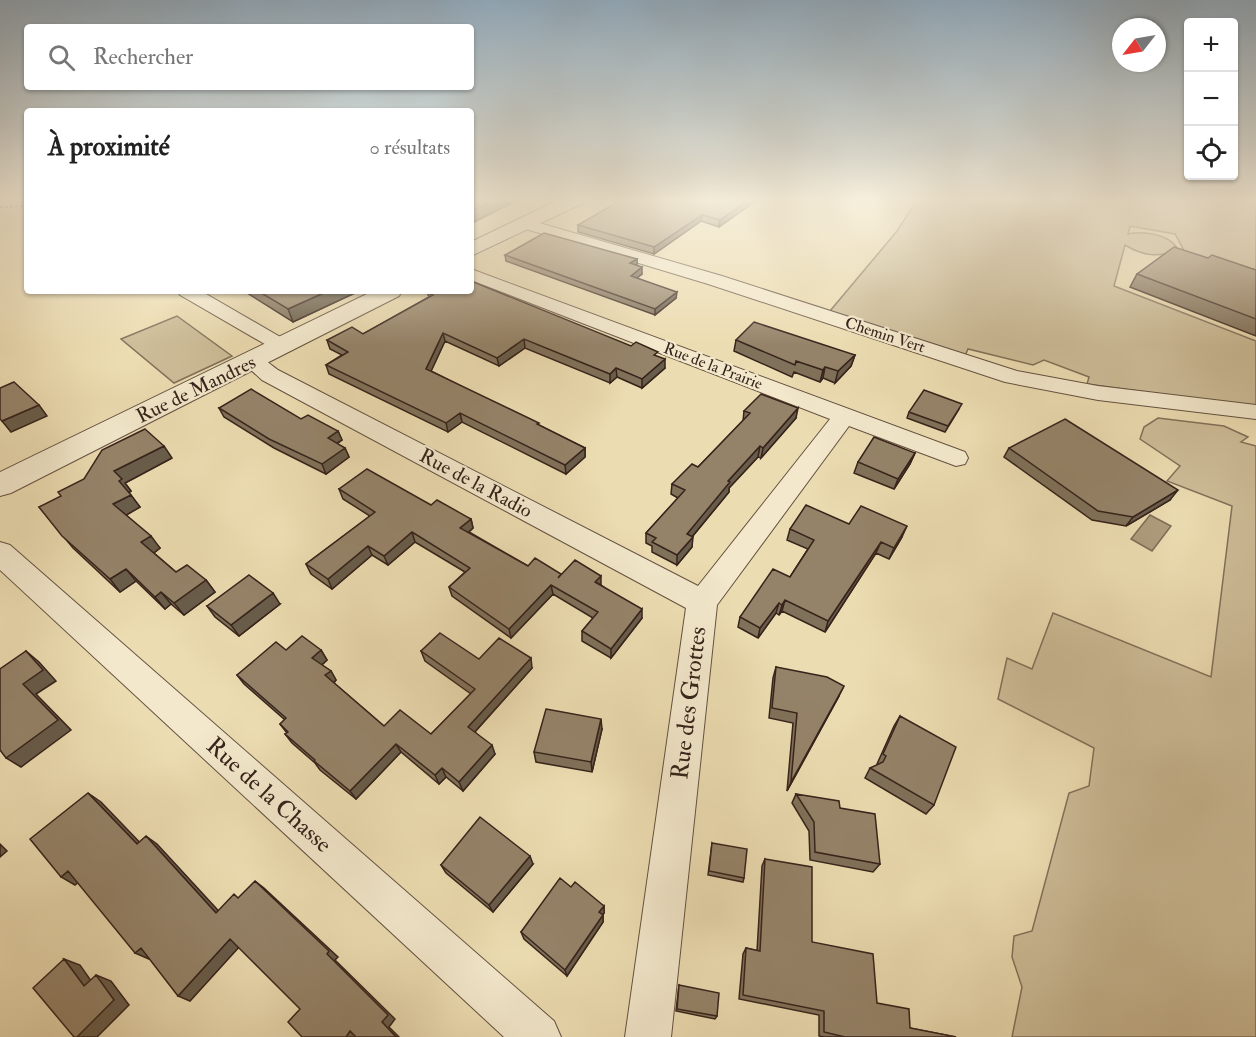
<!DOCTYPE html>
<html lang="fr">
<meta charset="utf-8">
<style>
body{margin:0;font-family:"IM FELL Double Pica",serif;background:#f2f2f2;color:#222}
.controls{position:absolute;right:18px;top:18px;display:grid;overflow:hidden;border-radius:6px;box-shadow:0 2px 4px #0004}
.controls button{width:54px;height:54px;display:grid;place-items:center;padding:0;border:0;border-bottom:2px solid #e0e0e0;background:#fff;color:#222;font:30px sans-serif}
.compass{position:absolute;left:1112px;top:18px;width:54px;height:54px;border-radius:50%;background:#fff;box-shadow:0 2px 4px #0004;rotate:239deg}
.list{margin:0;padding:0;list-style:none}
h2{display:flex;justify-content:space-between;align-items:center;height:78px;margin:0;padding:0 24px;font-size:26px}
h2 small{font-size:20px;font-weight:400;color:#767676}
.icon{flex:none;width:33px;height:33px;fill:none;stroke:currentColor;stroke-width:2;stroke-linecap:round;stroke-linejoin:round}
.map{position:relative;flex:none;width:1256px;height:1037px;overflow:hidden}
.search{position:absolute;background:#fff;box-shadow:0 2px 4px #0004;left:24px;top:24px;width:450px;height:66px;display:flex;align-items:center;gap:15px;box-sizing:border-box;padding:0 21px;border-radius:6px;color:#767676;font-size:22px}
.panel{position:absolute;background:#fff;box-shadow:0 2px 4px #0004;left:24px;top:108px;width:450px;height:186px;border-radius:6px}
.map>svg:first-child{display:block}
.green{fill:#cdbd98;stroke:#82705a;stroke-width:1.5}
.water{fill:#ae9d7e;stroke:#7e6c56;stroke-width:1.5}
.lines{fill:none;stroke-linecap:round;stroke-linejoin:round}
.minor-casing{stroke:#645140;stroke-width:2}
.tertiary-casing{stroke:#645140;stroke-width:2}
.path{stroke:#36231b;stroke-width:2;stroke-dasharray:3 2;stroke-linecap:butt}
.minor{fill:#f3e8cc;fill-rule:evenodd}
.tertiary{fill:#f3e8cc;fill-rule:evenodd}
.wall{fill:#80715a;stroke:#36231b;stroke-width:1.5}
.shaded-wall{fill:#685c4a;stroke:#36231b;stroke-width:1.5}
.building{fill:#958369;stroke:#36231b;stroke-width:1.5}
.labels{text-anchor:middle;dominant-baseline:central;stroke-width:4.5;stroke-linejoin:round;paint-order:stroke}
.far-street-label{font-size:16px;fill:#36231b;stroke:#f3e8cc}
.street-label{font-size:20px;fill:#36231b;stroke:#f3e8cc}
.near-street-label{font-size:24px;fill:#36231b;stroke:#f3e8cc}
</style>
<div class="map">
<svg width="1256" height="1037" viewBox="0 0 1256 1037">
<rect width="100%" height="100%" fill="#ecdcb1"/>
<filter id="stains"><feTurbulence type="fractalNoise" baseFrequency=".00333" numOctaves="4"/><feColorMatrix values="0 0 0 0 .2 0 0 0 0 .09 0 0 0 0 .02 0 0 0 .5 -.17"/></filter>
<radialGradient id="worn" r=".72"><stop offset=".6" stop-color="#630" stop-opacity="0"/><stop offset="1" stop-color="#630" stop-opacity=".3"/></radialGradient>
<path class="green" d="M917 200H1256V279L1187 256 1175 234 1130 226 1128 234C1144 231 1171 234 1178 250 1159 258 1143 256 1125 245L1114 286 1256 341V407L1087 384 1089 377 1044 360 1033 365 968 349 965 356 830 311 897 231Z
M177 316 232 356 174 383 121 339Z
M1158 418 1224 426 1248 437 1241 442 1256 446V1037H1012L1022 987 1012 957 1014 936 1032 931 1069 793 1089 786 1094 748 998 699 1007 658 1032 669 1053 613 1211 677 1232 506 1167 481 1180 466 1140 439 1144 427Z"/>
<path class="water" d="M1150 515 1171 526 1152 551 1131 539Z"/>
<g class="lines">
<g class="minor-casing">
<path id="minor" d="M522 218 722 276 1017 371 1098 386 1256 405V419L1098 400 1005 382 708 284 516 226 514 223Z
M471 269 965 452 968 458 965 464 956 466 849 426 717 605 671 1037H625L686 608 262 380 241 361 244 356C259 353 267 362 278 370L698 586 830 419 471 280Z
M178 291H201L289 342 292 346 289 350 282 352 275 350 180 295Z
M0 542 10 545 554 1021 561 1037H504L0 570Z"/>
</g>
<g class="tertiary-casing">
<path id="tertiary" d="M558 200H583L581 204 471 256V242Z
M373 291H402L399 296 11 493 0 496V472Z"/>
</g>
<path class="path" d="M0 207 27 206"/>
<use href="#minor" class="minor"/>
<use href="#tertiary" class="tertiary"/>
</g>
<path class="wall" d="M471 200H518L474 222 471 221Z
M757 200 719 227 701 221 654 254 578 232V225Z
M505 255 637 259V265L642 274 637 278 676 298 655 315 506 261Z
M1208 258 1256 270V336L1130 287 1137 274Z
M244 291H359L293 322Z
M427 292 658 357 665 368 642 388 617 377 610 383 525 348 499 366 445 341 431 371 585 448V457L566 474 462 422 448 432 329 374 326 365 342 355 330 349 327 340 363 334 429 297Z
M736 340 855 355 851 366 835 383 823 378 820 382 794 372 792 377 734 351Z
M219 408 301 419 338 431 342 440 337 444 345 448 349 457 326 474 274 448 224 417Z
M959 409 945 432 907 418 909 412Z
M744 411 796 418 761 458 758 457 729 488V492L692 537V547L677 565 652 552V546L646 543V533L678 498 671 494 672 484 698 467 743 421Z
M1009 448 1170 500 1126 526 1092 520 1004 457Z
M915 453 910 464 894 489 854 473 858 462Z
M172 458 125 483 131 491 129 493 140 507 126 515 160 548 154 553 176 572 206 580 215 592 184 615 171 604 165 609 136 581 120 592 73 548 39 507Z
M339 489 431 505 471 519 473 528 469 532 528 566 601 585 642 618 611 658 582 641V631L593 618 553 594 511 638 452 596 449 587 465 572 415 542 388 565 372 555 332 589 311 574 306 564 370 516 343 499Z
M849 524 902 537 889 559 876 553 825 632 782 611 779 615 776 613 758 638 738 627 740 617 790 577 808 549 787 540 790 529Z
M280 604 239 636 215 617 207 606Z
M286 650H321L327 660 322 665 331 671 336 680 334 683 384 726 431 734 471 694 425 661 421 651 479 659 532 668 475 732 495 754 463 791 446 777 439 784 401 752 356 799 320 770 315 763 292 743 285 734 287 733 280 724 285 720 244 684 237 675Z
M776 667 839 696 787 791 793 723 769 718 773 678Z
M900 716 934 805 926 814 865 778 870 768 878 765 877 764 894 726Z
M602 729 592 772 536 762 534 752Z
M796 794 840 808 880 864 873 872 810 860 809 831 792 803Z
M712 843 744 878 743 882 708 875Z
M765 859 812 942 877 1003 910 1028 956 1037H824L819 1036V1015L739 999 743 954 746 948 757 951 762 866Z
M533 864 493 912 446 873 441 865Z
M571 887 604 906V913L603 915V922L567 976 524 939 521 932Z
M679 985 717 1016 715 1019 676 1011Z"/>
<path class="shaded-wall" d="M494 200H518L474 222 473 210Z
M749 200H757L719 227 720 220Z
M702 215 701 221 654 254V247Z
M637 259V265L630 270V263Z
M642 267V274L631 282V276Z
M328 291H359L293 322 288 309Z
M677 292 676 298 655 315V309Z
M443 333 445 341 428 378 426 369Z
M524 339 525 348 499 366 497 358Z
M855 355 851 366 835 383 838 371Z
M665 359V368L642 388V379Z
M825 367 823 378 820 382 823 370Z
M616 368 617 377 610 383V374Z
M39 405 47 416 11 432 2 421Z
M798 408 796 418 761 458 763 448Z
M460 413 462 422 448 432 446 423Z
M338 431 342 440 331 447 328 438Z
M164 446 172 458 125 483 131 491 128 493 119 481 114 471Z
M760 446 758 457 729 488V492L686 544 687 534 728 481Z
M345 448 349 457 326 474 322 464Z
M585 448V457L566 474 565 465Z
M915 453 910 464 894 489 898 479Z
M1178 490 1170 500 1126 526 1133 517Z
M131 495 140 507 123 517 113 504Z
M471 519 473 528 463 537 460 528Z
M907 526 902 537 889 559 894 548Z
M412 532 415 542 388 565 384 556Z
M151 536 160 548 151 555 141 542Z
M693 537 692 547 677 565V555Z
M881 542 876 553 825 632 828 621Z
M368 546 372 555 332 589 328 579Z
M126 569 136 581 120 592 110 579Z
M601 576V585L595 582Z
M206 580 215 592 184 615 174 603Z
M551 585 553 594 511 638 509 629Z
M161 592 171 604 165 609 155 597Z
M273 593 280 604 239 636 231 625Z
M785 600 782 611 779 615 782 605Z
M779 603 776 613 758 638 760 628Z
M642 609V618L611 658V649Z
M321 650 327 660 318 668 312 658Z
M26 651 39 662 56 681 36 694 71 730 21 767 6 758 23 684Z
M531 658 532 668 471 736 468 727Z
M331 671 336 680 331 685 325 675Z
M844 686 839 696 787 791 791 782Z
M601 719 602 729 592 772 591 762Z
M396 744 401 752 356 799 350 791Z
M492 745 495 754 463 791 459 782Z
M442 768 446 777 439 784 435 775Z
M88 793 101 802 149 852 137 844Z
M146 836 157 844 227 920 216 913Z
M0 844 7 851 0 857Z
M530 856 533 864 493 912 489 905Z
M68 871 82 879 75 885 61 877Z
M255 881 264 888 338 957 335 960 395 1019 389 1027 399 1037H396L382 1022Z
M604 906V913L599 919V912Z
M603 915V922L567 976 565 970Z
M230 939 241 945 190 1001 178 996Z
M141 948 154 954 149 959 135 953Z
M64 959 80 965 99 992 84 986Z
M96 975 111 981 129 1005 97 1037H77Z
M350 1031 357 1037H346Z"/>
<path class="building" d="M471 200H494L473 210H471Z
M621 200H749L720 220 702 215 654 247 578 225Z
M544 233 637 259 630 263 642 267 631 276 677 292 655 309 505 255Z
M1174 247 1208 258 1212 255 1256 270V319L1137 274Z
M471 281 631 346 636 342 658 352 654 355 665 359 642 379 616 368 610 374 524 339 497 358 443 333 426 369 539 423 537 424 585 448 565 465 460 413 446 423 326 365 348 352 327 340 352 327 363 334 433 295 427 292 429 291H471Z
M258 291H328L288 309Z
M754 322 855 355 838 371 825 367 823 370 796 361 795 365 736 340Z
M14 382 39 405 2 421 0 419V388Z
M251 389 301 419 308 415 338 431 328 438 345 448 322 464 269 439 219 408Z
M924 390 962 404 948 426 909 412Z
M761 394 798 408 763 448 760 446 728 481 730 482 687 534 693 537 677 555 652 542 656 538 646 533 685 490 672 484 692 464 698 467 750 413 744 411Z
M1065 419 1178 490 1133 517 1098 511 1009 448Z
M145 429 164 446 114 471 122 479 119 481 131 495 113 504 151 536 141 542 176 572 187 565 206 580 174 603 161 592 155 597 126 569 110 579 62 536 39 507 61 496 58 492 84 479 102 450Z
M874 437 915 453 898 479 858 462Z
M367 469 431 505 437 500 471 519 460 528 528 566 535 558 561 574 558 578 575 560 601 576 595 582 642 609 611 649 582 631 598 612 551 585 509 629 449 587 470 568 412 532 384 556 368 546 328 579 306 564 375 512 339 489Z
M806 505 849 524 861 506 907 526 894 548 881 542 828 621 785 600 782 605 779 603 760 628 740 617 773 569 790 577 814 540 790 529Z
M249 575 273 593 231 625 207 606Z
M440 633 479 659 499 638 531 658 468 727 492 745 459 782 442 768 435 775 396 744 350 791 314 761 315 760 285 734 288 732 280 724 286 718 237 675 276 642 286 650 302 636 321 650 312 658 331 671 325 675 384 726 400 710 431 734 475 689 421 651Z
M26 651 43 670 23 684 58 720 6 758 0 750V669Z
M776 667 827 677 844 686 791 782 797 713 772 708Z
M546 709 601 719 591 762 534 752Z
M900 716 956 747 934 805 870 768 883 762 886 756 883 754Z
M88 793 137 844 146 836 216 913 234 894 238 898 255 881 329 951 327 954 388 1015 382 1022 396 1037H356L350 1031 346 1037H302L288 1022 300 1009 230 939 178 996 141 948 135 953 68 871 61 877 30 839Z
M796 794 839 801 840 808 875 814 880 864 815 852 814 822Z
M480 817 530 856 489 905 441 865Z
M712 843 747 849 744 878 709 871Z
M765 859 812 867V942L873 954 877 1003 909 1009 910 1028 956 1037H845L824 1032V1011L743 995 746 948 760 951Z
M560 878 571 887 575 882 604 906 599 912 603 915 565 970 521 932Z
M64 959 84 986 96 975 114 1000 77 1037H74L33 988Z
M679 985 719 993 717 1016 677 1009Z"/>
<linearGradient id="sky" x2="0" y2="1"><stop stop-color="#91abbe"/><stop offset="0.58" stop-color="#f6efdc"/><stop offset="1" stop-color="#f6efdc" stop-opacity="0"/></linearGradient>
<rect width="1256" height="345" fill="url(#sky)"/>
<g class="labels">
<g class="far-street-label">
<text transform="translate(885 335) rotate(18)">Chemin Vert</text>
<text transform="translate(713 366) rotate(21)">Rue de la Prairie</text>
</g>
<g class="street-label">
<text transform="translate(196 389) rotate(-26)">Rue de Mandres</text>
<text transform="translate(476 483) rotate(28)">Rue de la Radio</text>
</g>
<g class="near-street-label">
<text transform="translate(689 703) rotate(-83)">Rue des Grottes</text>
<text transform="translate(269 795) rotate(42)">Rue de la Chasse</text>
</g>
</g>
<rect width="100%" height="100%" filter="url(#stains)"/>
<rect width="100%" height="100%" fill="url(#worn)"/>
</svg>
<div class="controls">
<button>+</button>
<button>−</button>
<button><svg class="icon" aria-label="locate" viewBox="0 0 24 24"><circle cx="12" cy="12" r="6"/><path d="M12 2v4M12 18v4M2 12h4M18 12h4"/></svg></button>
</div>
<svg class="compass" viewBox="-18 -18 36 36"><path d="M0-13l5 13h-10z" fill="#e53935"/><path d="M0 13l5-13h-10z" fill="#767676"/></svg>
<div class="search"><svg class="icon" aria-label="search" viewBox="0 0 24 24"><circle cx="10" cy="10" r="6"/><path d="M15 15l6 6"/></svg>Rechercher</div>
<section class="panel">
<h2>À proximité<small>0 résultats</small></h2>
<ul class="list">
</ul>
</section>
</div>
